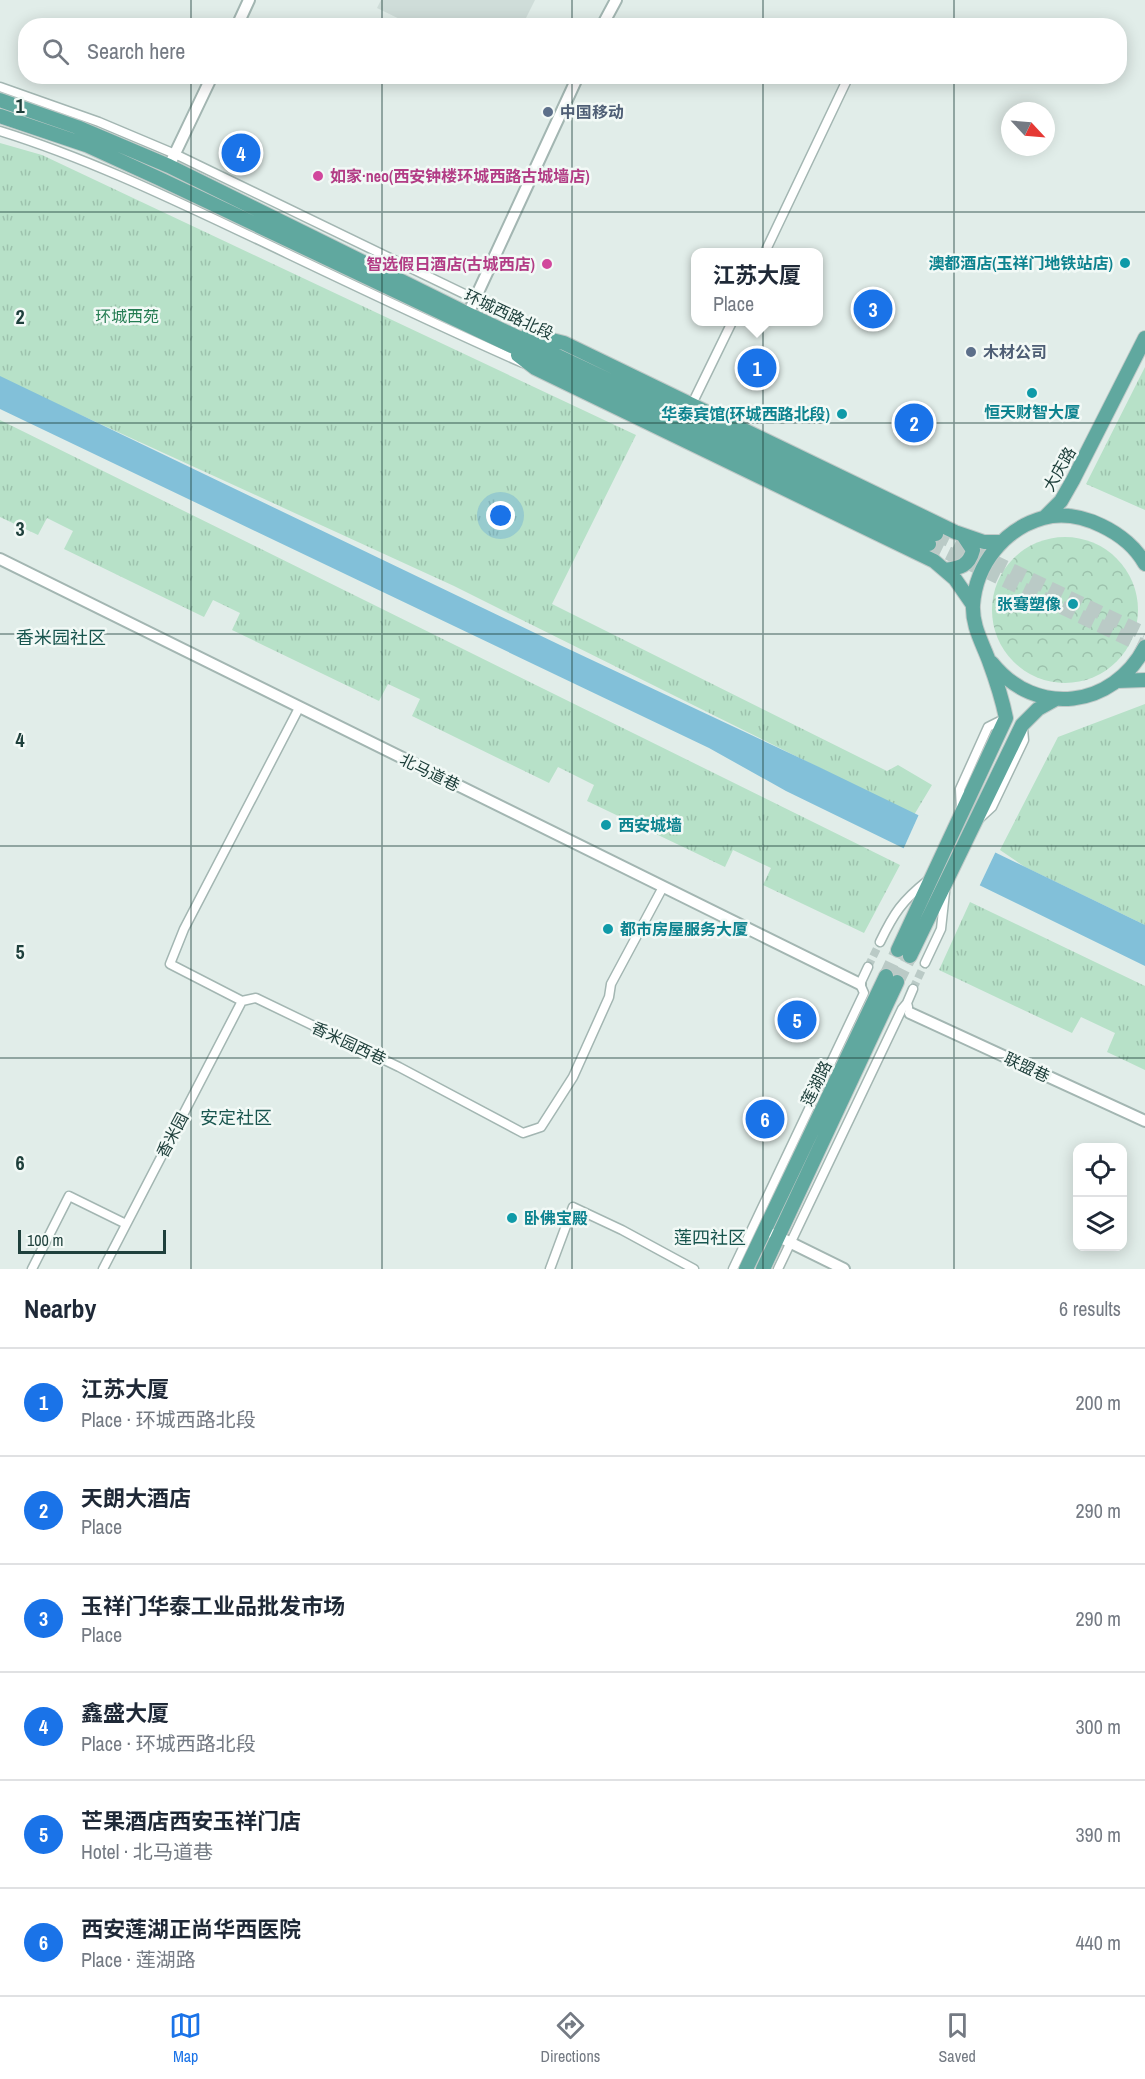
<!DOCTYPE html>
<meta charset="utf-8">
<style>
body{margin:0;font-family:"Archivo Narrow","Noto Sans SC",sans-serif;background:#f2f2f3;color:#1f2937}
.controls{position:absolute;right:18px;bottom:18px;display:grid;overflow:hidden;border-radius:12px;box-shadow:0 3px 15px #0003}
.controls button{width:54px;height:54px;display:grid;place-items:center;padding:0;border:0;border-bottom:2px solid #e0e1e3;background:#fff;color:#1f2937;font:30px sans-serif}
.compass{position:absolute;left:1001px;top:102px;width:54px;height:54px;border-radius:50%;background:#fff;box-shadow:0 3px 15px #0003;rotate:116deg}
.scale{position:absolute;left:18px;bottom:15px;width:148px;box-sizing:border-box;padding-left:6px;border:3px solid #1f403c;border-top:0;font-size:16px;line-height:21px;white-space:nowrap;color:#1f403c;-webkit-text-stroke:4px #f2f9f6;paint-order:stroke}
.you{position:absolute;left:501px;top:516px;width:21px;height:21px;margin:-15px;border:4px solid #fff;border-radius:50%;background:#1a73e8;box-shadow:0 0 0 9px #1a73e833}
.badge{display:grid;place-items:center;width:39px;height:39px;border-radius:50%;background:#1a73e8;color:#fff;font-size:20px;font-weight:700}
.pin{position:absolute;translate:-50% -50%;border:3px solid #fff;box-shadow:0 2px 6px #0006}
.popup{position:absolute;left:691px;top:248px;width:132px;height:78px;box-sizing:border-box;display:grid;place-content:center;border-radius:12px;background:#fff;filter:drop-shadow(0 2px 4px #0005);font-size:20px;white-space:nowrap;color:#747a83}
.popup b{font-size:22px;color:#1f2937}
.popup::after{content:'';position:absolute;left:50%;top:100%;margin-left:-12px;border:12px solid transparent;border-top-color:#fff}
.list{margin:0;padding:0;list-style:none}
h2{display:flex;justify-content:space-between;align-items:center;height:78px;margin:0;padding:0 24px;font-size:26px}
h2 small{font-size:20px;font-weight:400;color:#747a83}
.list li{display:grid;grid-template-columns:39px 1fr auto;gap:18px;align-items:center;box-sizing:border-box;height:108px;padding:0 24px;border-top:2px solid #e0e1e3}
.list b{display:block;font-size:22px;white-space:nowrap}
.list p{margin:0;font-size:20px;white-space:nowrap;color:#747a83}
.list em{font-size:20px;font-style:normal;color:#747a83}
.icon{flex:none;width:33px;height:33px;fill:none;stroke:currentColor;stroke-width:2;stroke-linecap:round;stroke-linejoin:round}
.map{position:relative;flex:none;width:1145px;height:1269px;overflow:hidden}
.search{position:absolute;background:#fff;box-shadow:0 3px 15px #0003;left:18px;right:18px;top:18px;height:66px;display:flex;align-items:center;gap:15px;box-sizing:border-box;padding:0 21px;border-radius:24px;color:#747a83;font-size:22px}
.sheet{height:726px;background:#fff}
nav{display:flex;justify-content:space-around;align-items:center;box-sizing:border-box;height:84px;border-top:2px solid #e0e1e3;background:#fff;font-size:16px;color:#747a83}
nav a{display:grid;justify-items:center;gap:3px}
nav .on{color:#1a73e8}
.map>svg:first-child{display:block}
.built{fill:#cfddd9}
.forest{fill:url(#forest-crowns)}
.park{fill:url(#park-tufts)}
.water{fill:#82c0d9}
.pier{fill:#e1ede9}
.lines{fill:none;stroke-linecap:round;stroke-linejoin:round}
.minor-tunnel{stroke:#bacac6;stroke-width:8;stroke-dasharray:8 4;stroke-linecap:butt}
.primary-tunnel{stroke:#bacac6;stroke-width:14;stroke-dasharray:14 7;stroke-linecap:butt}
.minor-casing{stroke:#a3b6b2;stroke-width:11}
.tertiary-casing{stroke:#a3b6b2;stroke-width:14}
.primary-casing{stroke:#c0cac8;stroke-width:16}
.minor{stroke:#fff;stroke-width:8}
.tertiary{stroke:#fff;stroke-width:10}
.primary{stroke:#60a89f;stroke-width:14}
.grid{fill:none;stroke:#1f403c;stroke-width:1.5;stroke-opacity:0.55}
.service-dot{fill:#5c6f8a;stroke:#f2f9f6;stroke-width:2}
.hotel-dot{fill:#d1479c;stroke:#f2f9f6;stroke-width:2}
.culture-dot{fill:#0f9aa8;stroke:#f2f9f6;stroke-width:2}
.labels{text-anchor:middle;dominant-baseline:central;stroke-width:5;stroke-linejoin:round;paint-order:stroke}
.service-label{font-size:16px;font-weight:bold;fill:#4e5e75;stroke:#f2f9f6;text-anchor:start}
.hotel-label{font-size:16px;font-weight:bold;fill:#b23c85;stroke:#f2f9f6;text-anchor:start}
.culture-label{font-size:16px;font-weight:bold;fill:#0d838f;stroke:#f2f9f6;text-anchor:end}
.street-label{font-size:16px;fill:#1f403c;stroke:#f2f9f6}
.park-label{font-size:16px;fill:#247c52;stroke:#f2f9f6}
.neighbourhood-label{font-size:18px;fill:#18554e;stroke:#f2f9f6}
.grid-label{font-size:20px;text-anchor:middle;font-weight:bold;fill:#1f403c;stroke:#f2f9f6;stroke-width:5;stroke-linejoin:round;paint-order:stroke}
</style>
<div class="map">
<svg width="1145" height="1269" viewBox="0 0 1145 1269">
<defs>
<pattern id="forest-crowns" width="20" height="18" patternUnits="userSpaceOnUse" patternTransform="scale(1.5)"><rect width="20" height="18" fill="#b7e1c8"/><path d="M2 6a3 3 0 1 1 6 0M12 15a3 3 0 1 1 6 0" fill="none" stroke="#9dc2ad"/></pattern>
<pattern id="park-tufts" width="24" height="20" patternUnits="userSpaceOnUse" patternTransform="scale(1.5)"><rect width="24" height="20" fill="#b7e1c8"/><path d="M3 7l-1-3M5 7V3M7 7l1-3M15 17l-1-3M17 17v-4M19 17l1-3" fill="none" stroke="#9dc2ad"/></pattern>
</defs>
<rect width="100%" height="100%" fill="#e1ede9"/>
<path class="built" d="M381 0H535L522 26 412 25 377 8Z"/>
<path class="forest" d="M992 610a73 73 0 1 1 146 0a73 73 0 1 1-146 0Z"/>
<path class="park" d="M0 143 42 155 636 435 552 604 887 771 898 765 932 785 914 815 454 586 0 378Z
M1145 367V510L1086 484Z
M0 420 900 865 864 933 763 885 771 868 733 850 725 867 587 801 594 785 558 767 549 783 412 716 420 699 388 684 379 701 232 630 240 613 213 600 204 617 64 549 73 531 47 518 38 535 0 517Z
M1145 704V925L1025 867 1000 850 1058 737Z
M970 902 1145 986V1070L1107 1052 1115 1033 1081 1017 1072 1033 939 970Z"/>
<path class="water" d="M0 376 560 645 819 767 1145 925V966L786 791 709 748 0 409Z"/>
<path class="pier" d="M920 812 997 849 978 889 902 852Z"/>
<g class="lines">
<path class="minor-tunnel" d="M868 967 880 942
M913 989 925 963"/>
<path class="primary-tunnel" d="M936 534 1145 634
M929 544 1145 647
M886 976 898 950
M897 982 910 956"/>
<g class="minor-casing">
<path id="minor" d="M0 87 99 122 175 154 545 333
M0 131C90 159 174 200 259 240 347 282 434 324 523 363
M765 252 846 82
M692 404 732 322
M299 708 184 929 170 964 242 1001 256 998 399 1067 523 1133 541 1127 573 1077 609 997 611 984 663 887
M961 811 960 789 988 727 1006 718
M980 818 992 807 1024 740 1023 729
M880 942C894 913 902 901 927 881
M925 963 941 929 945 892
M908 1007 907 1003 913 989
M32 1269 69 1196 126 1224
M103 1269 242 1001
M550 1269 573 1207 622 1230 694 1269
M733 1269 864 993 860 984 868 967
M778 1269 902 1009 907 1003"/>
</g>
<g class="tertiary-casing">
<path id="tertiary" d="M237 26 249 0
M602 26 616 0
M169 166 212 76
M468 314 578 76
M0 559 860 984
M910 1013 1145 1121
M773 1234 844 1269"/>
</g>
<g class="primary-casing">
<path id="primary" d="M0 100 77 127 169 166 468 314 936 534
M0 116 86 145 158 178 503 342 661 415 929 544
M528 334 564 343 955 532 984 542H1002
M518 355 535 368 934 561 955 579 973 605
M1045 517 1061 501 1073 480 1145 338
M945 570C960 568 969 566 973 550L963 535
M992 663C1036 718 1113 708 1145 647
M1117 681 1145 680
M898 950 1006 718C1002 698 996 680 989 661 982 642 972 626 973 605 976 564 1004 529 1043 518 1080 508 1128 533 1145 564
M910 956 1022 725 1038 709 1056 699
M746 1269 886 976
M763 1269 897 982"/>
</g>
<use href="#minor" class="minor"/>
<use href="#tertiary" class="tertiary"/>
<use href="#primary" class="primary"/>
</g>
<path class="grid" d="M191 0V26M382 0V26M572 0V26M763 0V26M954 0V26M191 76V1269M382 76V1269M572 76V1269M763 76V1269M954 76V1269M0 212H1145M0 423H1145M0 634H1145M0 846H1145M0 1058H1145"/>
<g class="service-dot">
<circle cx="548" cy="112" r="6"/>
<circle cx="971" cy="352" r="6"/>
</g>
<g class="hotel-dot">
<circle cx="318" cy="176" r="6"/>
<circle cx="547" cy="264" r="6"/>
</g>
<g class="culture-dot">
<circle cx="1125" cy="263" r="6"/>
<circle cx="1032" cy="393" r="6"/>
<circle cx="842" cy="414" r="6"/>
<circle cx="1073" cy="604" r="6"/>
<circle cx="606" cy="825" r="6"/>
<circle cx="608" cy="929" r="6"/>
<circle cx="512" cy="1218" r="6"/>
</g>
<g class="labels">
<g class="service-label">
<text x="560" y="112">中国移动</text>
<text x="983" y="352">木材公司</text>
</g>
<g class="hotel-label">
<text x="330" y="176">如家·neo(西安钟楼环城西路古城墙店)</text>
<text x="535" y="264" text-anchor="end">智选假日酒店(古城西店)</text>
</g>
<g class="culture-label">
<text x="1113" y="263">澳都酒店(玉祥门地铁站店)</text>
<text x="1032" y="412" text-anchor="middle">恒天财智大厦</text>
<text x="830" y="414">华泰宾馆(环城西路北段)</text>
<text x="1061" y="604">张骞塑像</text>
<text x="618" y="825" text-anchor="start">西安城墙</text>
<text x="620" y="929" text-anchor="start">都市房屋服务大厦</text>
<text x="524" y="1218" text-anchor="start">卧佛宝殿</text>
</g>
<g class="street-label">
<text transform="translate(509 314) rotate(25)">环城西路北段</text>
<text transform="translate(1059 469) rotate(-60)">大庆路</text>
<text transform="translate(430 772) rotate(26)">北马道巷</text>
<text transform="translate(349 1043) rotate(25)">香米园西巷</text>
<text transform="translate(1027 1067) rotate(25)">联盟巷</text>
<text transform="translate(816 1083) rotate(-64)">莲湖路</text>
<text transform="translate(172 1135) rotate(-62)">香米园</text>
</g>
<g class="park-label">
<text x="127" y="316">环城西苑</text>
</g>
<g class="neighbourhood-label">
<text x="61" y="637">香米园社区</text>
<text x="236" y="1117">安定社区</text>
<text x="710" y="1237">莲四社区</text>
</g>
</g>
<g class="grid-label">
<text x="20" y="113">1</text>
<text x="20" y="324">2</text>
<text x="20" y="536">3</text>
<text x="20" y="747">4</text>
<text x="20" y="959">5</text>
<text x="20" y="1170">6</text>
</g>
</svg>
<div class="controls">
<button><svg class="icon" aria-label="locate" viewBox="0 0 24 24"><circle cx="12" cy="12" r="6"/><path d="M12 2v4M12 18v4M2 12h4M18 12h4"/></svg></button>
<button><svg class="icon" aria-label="layers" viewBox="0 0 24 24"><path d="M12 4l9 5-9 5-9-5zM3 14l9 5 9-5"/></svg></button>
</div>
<svg class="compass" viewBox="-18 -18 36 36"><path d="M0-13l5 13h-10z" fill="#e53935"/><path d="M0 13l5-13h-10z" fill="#747a83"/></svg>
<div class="scale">100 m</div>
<div class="you"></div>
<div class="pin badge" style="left:757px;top:368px">1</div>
<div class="popup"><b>江苏大厦</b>Place</div>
<div class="pin badge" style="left:914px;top:423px">2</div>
<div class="pin badge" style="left:873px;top:309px">3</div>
<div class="pin badge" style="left:241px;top:153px">4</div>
<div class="pin badge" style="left:797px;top:1020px">5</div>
<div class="pin badge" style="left:765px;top:1119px">6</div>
<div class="search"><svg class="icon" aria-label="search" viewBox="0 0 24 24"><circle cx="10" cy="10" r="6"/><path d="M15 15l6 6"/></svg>Search here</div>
</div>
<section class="sheet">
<h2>Nearby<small>6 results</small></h2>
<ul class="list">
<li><span class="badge">1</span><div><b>江苏大厦</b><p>Place · 环城西路北段</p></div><em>200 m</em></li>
<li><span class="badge">2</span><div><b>天朗大酒店</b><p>Place</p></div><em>290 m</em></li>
<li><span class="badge">3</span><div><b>玉祥门华泰工业品批发市场</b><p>Place</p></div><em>290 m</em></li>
<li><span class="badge">4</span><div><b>鑫盛大厦</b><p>Place · 环城西路北段</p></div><em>300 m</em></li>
<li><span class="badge">5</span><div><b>芒果酒店西安玉祥门店</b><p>Hotel · 北马道巷</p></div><em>390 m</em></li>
<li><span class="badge">6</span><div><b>西安莲湖正尚华西医院</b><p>Place · 莲湖路</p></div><em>440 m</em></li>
</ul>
</section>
<nav>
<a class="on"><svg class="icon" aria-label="map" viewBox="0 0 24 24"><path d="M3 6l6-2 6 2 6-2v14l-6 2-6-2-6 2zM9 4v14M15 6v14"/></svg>Map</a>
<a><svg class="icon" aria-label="directions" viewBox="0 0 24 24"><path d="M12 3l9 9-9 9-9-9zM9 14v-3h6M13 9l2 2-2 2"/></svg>Directions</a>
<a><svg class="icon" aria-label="saved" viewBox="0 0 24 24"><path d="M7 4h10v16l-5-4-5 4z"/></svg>Saved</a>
</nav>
